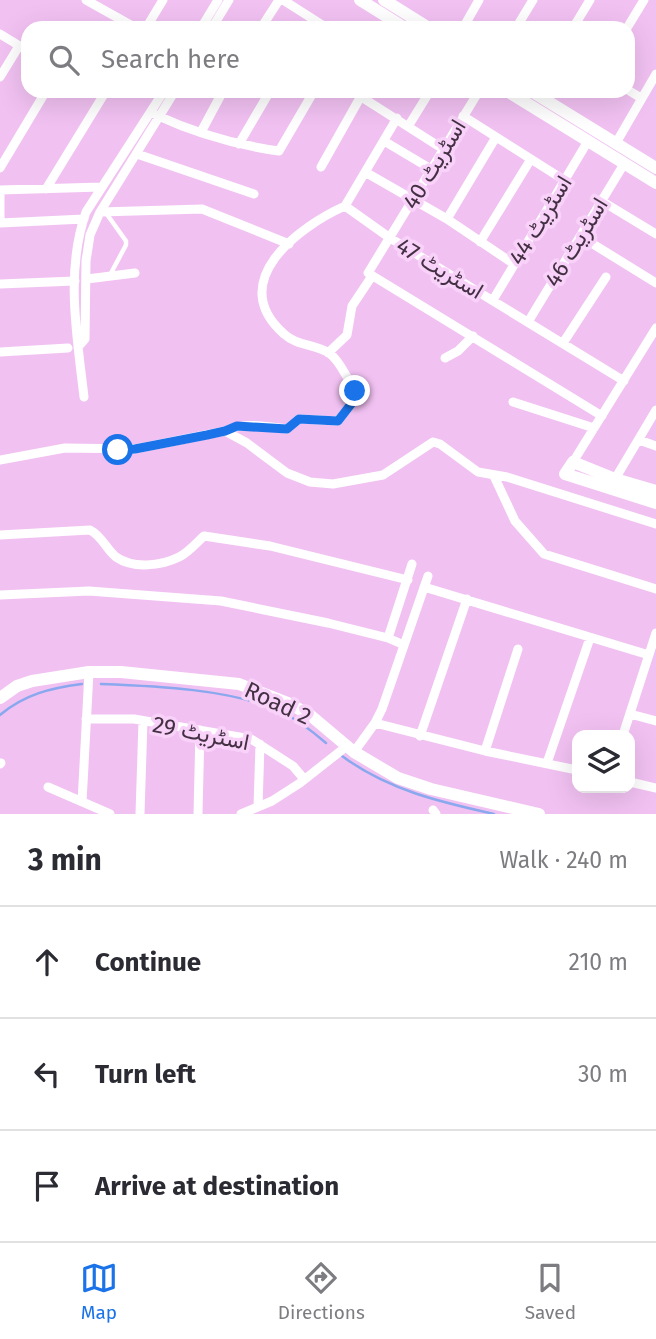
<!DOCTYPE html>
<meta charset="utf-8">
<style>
body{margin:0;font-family:"Fira Sans",Vazirmatn,sans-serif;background:#f2f2f3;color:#2b2b33}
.controls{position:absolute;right:21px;bottom:21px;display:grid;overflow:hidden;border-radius:14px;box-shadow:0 7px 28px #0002}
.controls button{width:63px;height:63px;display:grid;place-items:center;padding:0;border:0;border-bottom:2px solid #e1e1e2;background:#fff;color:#2b2b33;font:35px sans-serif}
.stop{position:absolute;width:21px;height:21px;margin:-16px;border:5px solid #1a73e8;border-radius:50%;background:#fff}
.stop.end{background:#1a73e8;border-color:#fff;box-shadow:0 2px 7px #0008}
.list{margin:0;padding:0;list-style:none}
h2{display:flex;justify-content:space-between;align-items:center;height:91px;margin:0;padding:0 28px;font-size:30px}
h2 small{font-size:23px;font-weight:400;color:#7c7c81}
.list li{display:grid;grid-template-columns:46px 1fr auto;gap:21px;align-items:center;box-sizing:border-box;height:112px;padding:0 28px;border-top:2px solid #e1e1e2}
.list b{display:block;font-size:26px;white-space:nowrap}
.list em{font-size:23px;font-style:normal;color:#7c7c81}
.icon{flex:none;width:38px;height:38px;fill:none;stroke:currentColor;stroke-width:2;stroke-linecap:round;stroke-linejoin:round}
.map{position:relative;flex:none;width:656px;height:814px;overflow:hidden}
.search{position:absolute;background:#fff;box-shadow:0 7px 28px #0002;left:21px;right:21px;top:21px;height:77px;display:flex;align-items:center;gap:18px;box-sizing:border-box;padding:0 24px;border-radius:21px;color:#7c7c81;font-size:26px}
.sheet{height:427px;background:#fff}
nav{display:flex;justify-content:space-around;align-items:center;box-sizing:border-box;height:98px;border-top:2px solid #e1e1e2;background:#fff;font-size:19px;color:#7c7c81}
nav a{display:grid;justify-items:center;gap:4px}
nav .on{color:#1a73e8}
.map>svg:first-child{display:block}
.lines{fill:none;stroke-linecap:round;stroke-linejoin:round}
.stream{stroke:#89a8ee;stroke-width:2.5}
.lane{stroke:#fff;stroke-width:4.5}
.street{stroke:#fff;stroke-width:9}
.secondary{stroke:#fff;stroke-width:12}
.route{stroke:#1a73e8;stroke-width:9}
.labels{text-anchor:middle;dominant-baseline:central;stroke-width:7;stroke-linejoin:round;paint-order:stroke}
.street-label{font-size:23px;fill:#433043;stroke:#f9d2f9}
</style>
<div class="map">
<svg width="656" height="814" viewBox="0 0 656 814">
<rect width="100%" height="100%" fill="#f1c1f2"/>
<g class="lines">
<path class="stream" d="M101 684C156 686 232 689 282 712 298 720 312 731 326 743
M0 715C25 694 51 688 82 684
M342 756C388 790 440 802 494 814"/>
<path class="lane" d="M106 213 126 241V245L110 275"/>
<path class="street" d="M86 0 136 28
M283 0 327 28
M146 28 163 0
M201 28 218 0
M212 28 229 0
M261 28 279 0
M463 28 479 0
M516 28 533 0
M573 28 590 0
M627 28 644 0
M0 34 28 51
M0 77 19 46
M628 90 641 98
M352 91 443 149
M479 91 368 273 602 416
M156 115C195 133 236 145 279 151L314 91
M463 116 564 180
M397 118 345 206 390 238 624 381
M409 125 430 91
M201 132 223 91
M384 141 431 169
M616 143 656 74
M239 144 270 91
M137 154 254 194
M321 167 361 96
M0 168 46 91
M365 172 447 219 514 264
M46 189 106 91
M0 190 101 187
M0 195V223
M600 200 656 234
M100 212 202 209 289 244
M447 219 496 137
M0 223 84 219
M580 236 656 283
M480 242 531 159
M87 279 135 273
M0 284 75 281
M493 300 588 141
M528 322 624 164
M563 343 606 277
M78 347 85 339 86 261 90 235 100 212 175 91
M0 352 68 348
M328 353 347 335 352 306 372 276
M445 358 458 351 473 336
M84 397C77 336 65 271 86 212L164 91
M513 402 594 428
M225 431C244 421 267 427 287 429L299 419 338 421 355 399C355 388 338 359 329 353 315 344 297 346 284 334 225 282 298 227 345 206
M639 440 656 446
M0 460 65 448 135 449 225 431 247 443 287 473 310 482 333 484 383 475 433 442 440 444 478 472 507 477 656 524
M573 462 656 328
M494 476 515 521 544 554 656 589
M615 479 656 410
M0 535 90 530C102 536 106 549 116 557 133 569 161 566 179 557 189 552 196 543 204 536L270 546 408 580
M424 587 649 655
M0 595 89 591 221 601 328 623 388 638 404 645
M388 638 412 564
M630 714 656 721
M86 719H134L251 739 293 766 304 779
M375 723 485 751 577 770
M623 735 656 633
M420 736 467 599
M485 751 518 649
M354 752 375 723 382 709 428 576
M547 763 590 638
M0 764 1 763
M630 782 656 788
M48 787 110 814
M82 802 89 672
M258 807 260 744
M433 810 436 814
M140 814 143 721
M198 814 200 730
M241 814 272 801 300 783 347 746"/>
<path class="secondary" d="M360 0 405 28
M384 0 429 28
M507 91 656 183
M531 91 656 168
M656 491 615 479 573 462 565 474 656 503
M0 698 17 686 32 681 89 672H121L239 684 288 703 310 715 354 752 398 778 431 789 539 814"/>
</g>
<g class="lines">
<path class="route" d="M118 450 135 449 207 435 225 431 237 426 287 429 299 419 338 421 355 399V391"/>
</g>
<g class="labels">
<g class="street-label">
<text transform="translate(434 164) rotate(-59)">اسٹریٹ 40</text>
<text transform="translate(540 220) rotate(-59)">اسٹریٹ 44</text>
<text transform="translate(576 242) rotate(-59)">اسٹریٹ 46</text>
<text transform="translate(440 268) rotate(31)">اسٹریٹ 47</text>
<text transform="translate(278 703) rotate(25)">Road 2</text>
<text transform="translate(201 733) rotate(11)">اسٹریٹ 29</text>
</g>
</g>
</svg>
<div class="controls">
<button><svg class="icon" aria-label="layers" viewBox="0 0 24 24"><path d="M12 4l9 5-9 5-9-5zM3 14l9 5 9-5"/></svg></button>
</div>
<div class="stop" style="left:118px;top:450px"></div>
<div class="stop end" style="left:355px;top:391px"></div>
<div class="search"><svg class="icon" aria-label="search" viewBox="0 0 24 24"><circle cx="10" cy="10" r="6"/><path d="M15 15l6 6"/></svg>Search here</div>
</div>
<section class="sheet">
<h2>3 min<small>Walk · 240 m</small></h2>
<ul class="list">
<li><svg class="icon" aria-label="ahead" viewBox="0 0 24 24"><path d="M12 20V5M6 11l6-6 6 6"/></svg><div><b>Continue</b></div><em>210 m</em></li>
<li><svg class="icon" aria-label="left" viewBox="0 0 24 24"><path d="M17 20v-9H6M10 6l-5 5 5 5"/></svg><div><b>Turn left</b></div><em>30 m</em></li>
<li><svg class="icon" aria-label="arrive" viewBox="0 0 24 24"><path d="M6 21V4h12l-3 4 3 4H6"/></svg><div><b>Arrive at destination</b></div></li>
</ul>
</section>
<nav>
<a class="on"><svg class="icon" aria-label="map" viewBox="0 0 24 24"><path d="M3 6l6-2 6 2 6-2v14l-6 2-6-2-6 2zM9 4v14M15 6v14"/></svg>Map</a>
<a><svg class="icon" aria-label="directions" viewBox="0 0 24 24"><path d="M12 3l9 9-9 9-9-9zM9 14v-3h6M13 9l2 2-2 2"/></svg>Directions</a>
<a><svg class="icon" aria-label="saved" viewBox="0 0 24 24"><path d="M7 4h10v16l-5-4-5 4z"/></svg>Saved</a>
</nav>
